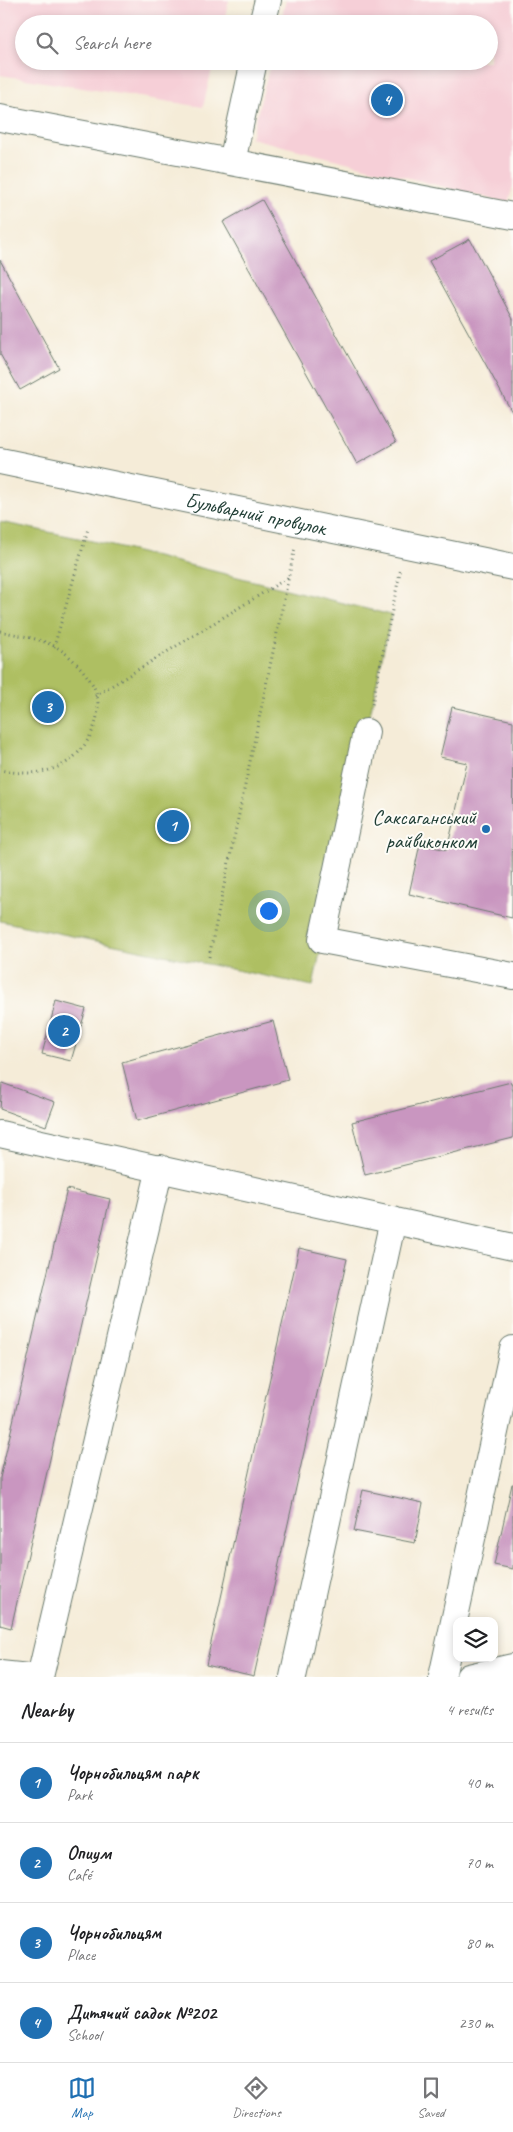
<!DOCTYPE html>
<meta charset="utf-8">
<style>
body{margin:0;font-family:Caveat,sans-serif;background:#f6f6f6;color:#202124}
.controls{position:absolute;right:15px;bottom:15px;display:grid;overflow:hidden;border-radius:10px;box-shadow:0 2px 8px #0003}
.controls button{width:45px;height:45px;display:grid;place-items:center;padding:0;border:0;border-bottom:1px solid #e0e0e0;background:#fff;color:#202124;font:25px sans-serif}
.you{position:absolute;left:268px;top:910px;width:18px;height:18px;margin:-12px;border:4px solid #fff;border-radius:50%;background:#1a73e8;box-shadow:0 0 0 8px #1a73e833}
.badge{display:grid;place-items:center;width:32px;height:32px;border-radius:50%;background:#1f6fb2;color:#fff;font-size:16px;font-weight:700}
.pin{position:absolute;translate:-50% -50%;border:2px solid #fff;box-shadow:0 1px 5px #0006}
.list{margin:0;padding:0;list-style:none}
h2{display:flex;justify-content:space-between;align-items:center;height:65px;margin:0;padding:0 20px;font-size:21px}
h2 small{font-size:16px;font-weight:400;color:#757577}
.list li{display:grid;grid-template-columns:32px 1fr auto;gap:15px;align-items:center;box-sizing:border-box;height:80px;padding:0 20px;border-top:1px solid #e0e0e0}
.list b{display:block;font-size:19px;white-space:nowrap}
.list p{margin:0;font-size:16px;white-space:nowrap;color:#757577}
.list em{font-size:16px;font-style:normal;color:#757577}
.icon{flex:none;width:28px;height:28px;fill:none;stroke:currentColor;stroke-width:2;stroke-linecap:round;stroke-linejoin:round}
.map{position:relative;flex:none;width:513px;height:1677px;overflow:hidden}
.search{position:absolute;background:#fff;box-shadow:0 2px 8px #0003;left:15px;right:15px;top:15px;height:55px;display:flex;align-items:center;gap:12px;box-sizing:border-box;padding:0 18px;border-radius:28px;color:#757577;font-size:19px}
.sheet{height:385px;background:#fff}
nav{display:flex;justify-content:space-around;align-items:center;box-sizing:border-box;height:70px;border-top:1px solid #e0e0e0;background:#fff;font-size:14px;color:#757577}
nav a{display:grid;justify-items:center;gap:2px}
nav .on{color:#1f6fb2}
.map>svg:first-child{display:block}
.built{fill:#f6cfd7}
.green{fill:#aebf62;stroke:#667e4b}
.building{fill:#c996c0}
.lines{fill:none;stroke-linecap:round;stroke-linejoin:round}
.minor-casing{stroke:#6a7a6d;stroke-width:28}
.path{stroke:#6a7a6d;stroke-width:3;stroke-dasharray:1 4;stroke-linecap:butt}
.minor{stroke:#fff;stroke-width:26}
.poi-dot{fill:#1f6fb2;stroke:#fdfcf7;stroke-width:2}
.labels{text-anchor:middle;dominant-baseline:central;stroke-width:4;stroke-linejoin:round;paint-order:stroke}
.street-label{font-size:21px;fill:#1f3d34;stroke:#fdfcf7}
.poi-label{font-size:21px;fill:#1f3d34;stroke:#fdfcf7;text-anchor:end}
</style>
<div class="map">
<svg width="513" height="1677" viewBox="0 0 513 1677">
<rect width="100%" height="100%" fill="#fdfcf7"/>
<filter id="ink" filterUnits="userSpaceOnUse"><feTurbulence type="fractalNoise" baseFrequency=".02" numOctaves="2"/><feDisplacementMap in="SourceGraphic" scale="10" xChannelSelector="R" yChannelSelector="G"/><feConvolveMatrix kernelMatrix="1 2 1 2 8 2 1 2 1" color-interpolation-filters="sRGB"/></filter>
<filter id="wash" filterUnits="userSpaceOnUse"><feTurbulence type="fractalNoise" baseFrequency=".0096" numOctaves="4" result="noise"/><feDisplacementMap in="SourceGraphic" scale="20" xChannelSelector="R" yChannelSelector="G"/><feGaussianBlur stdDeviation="1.12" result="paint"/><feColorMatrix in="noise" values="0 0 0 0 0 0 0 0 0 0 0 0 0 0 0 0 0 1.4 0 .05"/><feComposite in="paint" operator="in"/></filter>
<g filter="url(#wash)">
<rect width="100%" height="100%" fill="#f5ecd8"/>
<path class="built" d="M0 0H229L223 24H24V61H214L203 107 0 75Z
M286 0H513V186L508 203 251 138 271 61H489V24H280Z"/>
<path class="green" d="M0 522 88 540 391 615 313 986 0 921Z"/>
<g id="blocks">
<path class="building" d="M262 200 396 442 357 464 223 222Z
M470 239 513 319V414L429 261Z
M0 260 59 368 20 390 0 354Z
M452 707 513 721 512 918 409 894 420 844 447 850 467 763 440 757Z
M56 1001 86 1009 71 1061 42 1054Z
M273 1021 288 1080 137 1121 122 1062Z
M511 1082 513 1092V1138L365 1175 352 1122Z
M2 1083 55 1102 46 1126 0 1109Z
M67 1189 110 1199 11 1628 0 1625V1478Z
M299 1248 347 1259 254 1676 206 1665Z
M512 1484H513V1569L494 1565Z
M363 1490 423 1503 415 1543 354 1531Z"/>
</g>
</g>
<g filter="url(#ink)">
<use href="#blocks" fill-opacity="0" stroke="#6a7a6d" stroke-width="1"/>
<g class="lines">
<g class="minor-casing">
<g id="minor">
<path d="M262 24 268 0"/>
<path d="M0 118 513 216"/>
<path d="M232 162 254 61"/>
<path id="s1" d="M0 461 513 567"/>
<path d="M366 732 322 940 513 976"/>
<path d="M0 1134 513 1247"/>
<path d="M0 1674 29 1677"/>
<path d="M40 1677 160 1168"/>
<path d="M293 1677 393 1220"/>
<path d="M442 1677 513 1349"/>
<path d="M469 1677 513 1667"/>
</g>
</g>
<path class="path" d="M0 631C21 636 48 639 65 653 75 661 86 673 93 685 108 713 87 754 60 766 41 775 20 774 0 770
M54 647 88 529
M95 696 289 577
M371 709 401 568
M209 957 295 547"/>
<use href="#minor" class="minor"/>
</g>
</g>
<circle class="poi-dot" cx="486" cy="829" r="5"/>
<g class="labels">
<g class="street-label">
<text stroke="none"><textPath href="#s1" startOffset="261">Бульварний провулок</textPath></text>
</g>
<g class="poi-label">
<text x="476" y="817">Саксаганський<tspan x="476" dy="24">райвиконком</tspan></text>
</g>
</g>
</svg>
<div class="controls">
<button><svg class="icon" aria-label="layers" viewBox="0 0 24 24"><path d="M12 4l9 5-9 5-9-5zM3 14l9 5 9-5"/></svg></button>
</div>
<div class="you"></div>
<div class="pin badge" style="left:173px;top:826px">1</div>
<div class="pin badge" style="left:64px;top:1031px">2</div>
<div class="pin badge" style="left:48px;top:707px">3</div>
<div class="pin badge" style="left:387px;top:100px">4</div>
<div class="search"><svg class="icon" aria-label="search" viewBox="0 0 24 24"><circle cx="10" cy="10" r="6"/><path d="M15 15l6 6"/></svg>Search here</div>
</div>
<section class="sheet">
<h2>Nearby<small>4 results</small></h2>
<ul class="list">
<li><span class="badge">1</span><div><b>Чорнобильцям парк</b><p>Park</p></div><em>40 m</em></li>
<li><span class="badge">2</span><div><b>Опиум</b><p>Café</p></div><em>70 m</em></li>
<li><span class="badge">3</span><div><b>Чорнобильцям</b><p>Place</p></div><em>80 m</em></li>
<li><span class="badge">4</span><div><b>Дитячий садок №202</b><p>School</p></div><em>230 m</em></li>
</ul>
</section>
<nav>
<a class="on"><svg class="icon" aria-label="map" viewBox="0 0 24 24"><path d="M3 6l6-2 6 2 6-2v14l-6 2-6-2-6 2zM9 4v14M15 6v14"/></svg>Map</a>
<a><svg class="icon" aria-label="directions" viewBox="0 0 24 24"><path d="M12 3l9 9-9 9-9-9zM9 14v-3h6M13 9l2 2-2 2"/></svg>Directions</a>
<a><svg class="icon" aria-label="saved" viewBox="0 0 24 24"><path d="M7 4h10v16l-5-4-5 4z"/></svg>Saved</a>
</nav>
